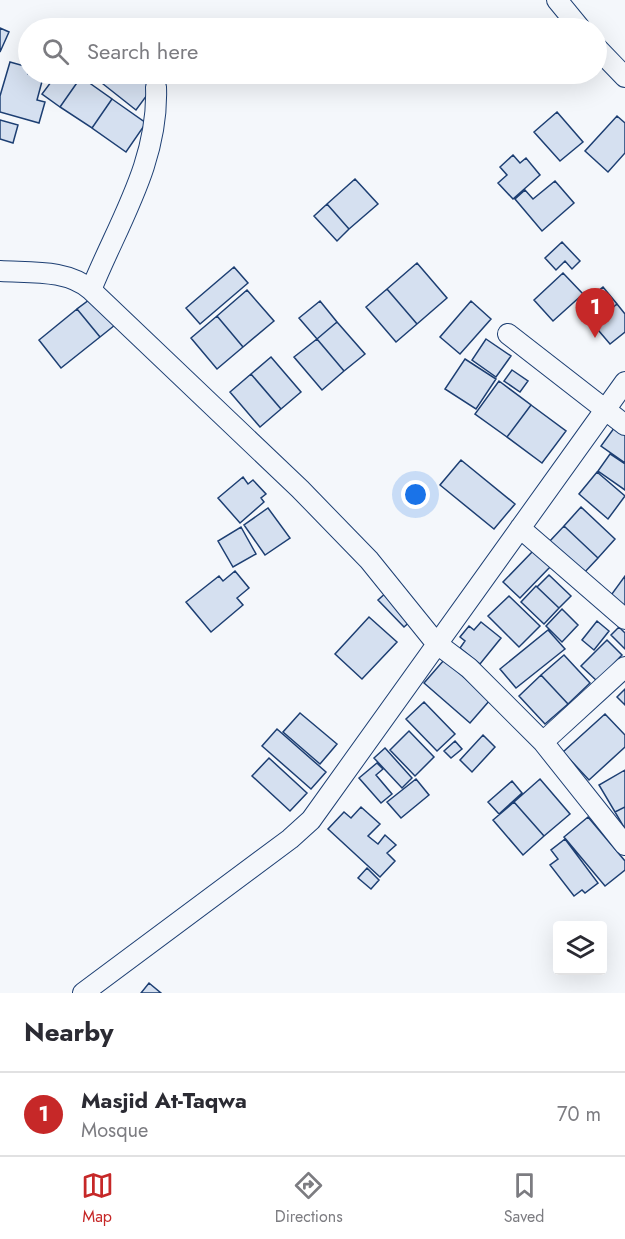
<!DOCTYPE html>
<style>
body{margin:0;font-family:Jost,sans-serif;background:#f2f2f3;color:#2b2b33}
.controls{position:absolute;right:18px;bottom:18px;display:grid;overflow:hidden;border-radius:6px;box-shadow:0 6px 24px #0002}
.controls button{width:54px;height:54px;display:grid;place-items:center;padding:0;border:0;border-bottom:2px solid #e1e1e2;background:#fff;color:#2b2b33;font:30px sans-serif}
.you{position:absolute;left:416px;top:495px;width:21px;height:21px;margin:-15px;border:4px solid #fff;border-radius:50%;background:#1a73e8;box-shadow:0 0 0 9px #1a73e833}
.badge{display:grid;place-items:center;width:39px;height:39px;border-radius:50%;background:#c62828;color:#fff;font-size:20px;font-weight:700}
.pin{position:absolute;translate:-50% -50px;filter:drop-shadow(0 2px 3px #0008)}
.pin::after{content:'';position:absolute;top:32px;width:21px;height:18px;background:inherit;clip-path:polygon(0 0,100% 0,50% 100%)}
.list{margin:0;padding:0;list-style:none}
h2{display:flex;justify-content:space-between;align-items:center;height:78px;margin:0;padding:0 24px;font-size:26px}
h2 small{font-size:20px;font-weight:400;color:#7c7c81}
.list li{display:grid;grid-template-columns:39px 1fr auto;gap:18px;align-items:center;box-sizing:border-box;height:84px;padding:0 24px;border-top:2px solid #e1e1e2}
.list b{display:block;font-size:22px;white-space:nowrap}
.list p{margin:0;font-size:20px;white-space:nowrap;color:#7c7c81}
.list em{font-size:20px;font-style:normal;color:#7c7c81}
.icon{flex:none;width:33px;height:33px;fill:none;stroke:currentColor;stroke-width:2;stroke-linecap:round;stroke-linejoin:round}
.map{position:relative;flex:none;width:625px;height:993px;overflow:hidden}
.search{position:absolute;background:#fff;box-shadow:0 6px 24px #0002;left:18px;right:18px;top:18px;height:66px;display:flex;align-items:center;gap:15px;box-sizing:border-box;padding:0 21px;border-radius:33px;color:#7c7c81;font-size:22px}
.sheet{height:162px;background:#fff}
nav{display:flex;justify-content:space-around;align-items:center;box-sizing:border-box;height:84px;border-top:2px solid #e1e1e2;background:#fff;font-size:16px;color:#7c7c81}
nav a{display:grid;justify-items:center;gap:3px}
nav .on{color:#c62828}
.map>svg:first-child{display:block}
.building{fill:#d5e0f0;stroke:#1d3f73;stroke-width:1.5}
.lines{fill:none;stroke-linecap:round;stroke-linejoin:round}
.minor-casing{stroke:#1d3f73;stroke-width:22}
.minor{stroke:#f4f7fb;stroke-width:20}
</style>
<div class="map">
<svg width="625" height="993" viewBox="0 0 625 993">
<rect width="100%" height="100%" fill="#f4f7fb"/>
<path class="building" d="M0 28 9 32 0 52Z
M10 62 28 67V74H44L37 100 45 102 39 123 0 112V96Z
M57 74H75L81 77 60 107 42 94Z
M103 74H126L134 80 138 75 153 87 136 110 98 80Z
M81 77 112 99 92 128 60 107Z
M112 99 146 123 126 152 92 128Z
M557 112 583 142 560 161 534 132Z
M617 116 625 123V153L608 172 585 151Z
M0 120 18 125 13 143 0 139Z
M513 155 520 163 526 158 540 175 513 199 498 183 507 175 500 167Z
M355 179 378 204 349 229 327 204Z
M555 181 574 203 542 231 515 199 525 190 533 199Z
M327 204 349 229 337 241 314 216Z
M562 242 580 261 572 269 565 261 556 270 545 258Z
M417 263 447 298 417 324 387 289Z
M234 267 248 283 200 324 186 308Z
M563 273 583 294 553 321 534 300Z
M603 287 617 304 593 324 579 306Z
M387 289 417 324 396 342 366 307Z
M247 290 274 321 243 347 217 316Z
M93 297 115 325 100 337 77 309Z
M320 301 337 322 317 339 299 318Z
M471 301 491 319 460 354 440 337Z
M617 304 625 314V332L610 344 593 324Z
M77 309 100 337 61 368 39 340Z
M217 316 243 347 217 369 191 338Z
M337 322 365 354 344 371 317 339Z
M317 339 344 371 322 390 294 357Z
M486 339 511 356 496 377 472 360Z
M271 357 301 392 281 409 251 374Z
M465 359 496 379 476 409 445 389Z
M512 370 528 381 520 392 504 381Z
M251 374 281 409 260 427 230 392Z
M499 381 531 405 507 437 475 414Z
M531 405 566 431 542 463 507 437Z
M617 424 625 430V463L601 446Z
M610 454 625 464V490L598 471Z
M461 460 515 504 494 529 440 485Z
M597 472 625 496 608 519 579 494Z
M243 477 248 484 253 480 266 494 261 498 264 502 240 523 218 498Z
M581 507 615 539 598 558 564 526Z
M268 508 290 538 265 555 244 525Z
M564 526 598 558 583 574 549 542Z
M241 527 256 554 233 567 218 541Z
M533 551 550 567 520 598 503 582Z
M235 571 249 588 237 598 243 605 211 632 186 602 219 576 223 581Z
M549 575 571 596 559 608 537 587Z
M625 576V609L609 598Z
M536 586 559 608 544 624 521 602Z
M388 591 414 618 404 627 378 600Z
M509 596 540 626 519 647 488 616Z
M562 609 578 625 562 642 546 626Z
M369 617 397 642 362 679 335 654Z
M597 621 609 631 594 650 582 640Z
M481 622 501 638 480 664 460 648 465 641 460 637 469 626 474 630Z
M619 627 625 633V649L611 635Z
M548 630 565 649 516 688 500 669Z
M607 640 622 655 597 681 581 666Z
M564 655 590 683 568 704 541 675Z
M444 660 490 700 470 723 424 683Z
M541 675 568 704 545 724 519 696Z
M625 689V705L617 697Z
M424 702 455 734 437 751 406 719Z
M300 713 337 744 320 764 283 732Z
M605 714 625 735V747L589 780 563 752Z
M277 729 326 772 311 789 262 746Z
M409 731 434 757 415 776 390 750Z
M483 735 495 747 472 772 460 760Z
M455 741 462 749 451 758 444 751Z
M385 748 412 778 402 788 374 758Z
M269 758 307 793 290 811 252 776Z
M377 763 383 769 376 775 392 794 381 803 359 778Z
M625 770V807L615 812 599 785Z
M416 779 429 795 401 818 387 802Z
M540 779 570 814 544 836 514 802Z
M512 781 522 793 499 814 488 802Z
M514 802 544 836 523 855 493 820Z
M361 807 380 824 368 836 378 844 385 835 396 845 387 853 395 861 380 877 328 829 344 812 351 818Z
M625 807V829L615 812Z
M588 817 625 861V870L605 886 564 837Z
M565 839 598 883 585 893 582 890 574 896 550 865 558 859 551 850Z
M367 868 379 880 371 889 358 878Z
M149 983 161 993H141Z"/>
<g class="lines">
<g class="minor-casing">
<path id="minor" d="M557 0 580 28
M596 47 625 77
M156 87C159 162 118 223 91 290L300 489 369 560 436 643 469 668 543 742 625 845
M0 271C30 273 67 269 91 290
M508 334 625 425
M520 528 625 619
M543 742 625 667
M83 993 290 839 311 820 625 382"/>
</g>
<use href="#minor" class="minor"/>
</g>
</svg>
<div class="controls">
<button><svg class="icon" aria-label="layers" viewBox="0 0 24 24"><path d="M12 4l9 5-9 5-9-5zM3 14l9 5 9-5"/></svg></button>
</div>
<div class="you"></div>
<div class="pin badge" style="left:595px;top:338px">1</div>
<div class="search"><svg class="icon" aria-label="search" viewBox="0 0 24 24"><circle cx="10" cy="10" r="6"/><path d="M15 15l6 6"/></svg>Search here</div>
</div>
<section class="sheet">
<h2>Nearby<small></small></h2>
<ul class="list">
<li><span class="badge">1</span><div><b>Masjid At-Taqwa</b><p>Mosque</p></div><em>70 m</em></li>
</ul>
</section>
<nav>
<a class="on"><svg class="icon" aria-label="map" viewBox="0 0 24 24"><path d="M3 6l6-2 6 2 6-2v14l-6 2-6-2-6 2zM9 4v14M15 6v14"/></svg>Map</a>
<a><svg class="icon" aria-label="directions" viewBox="0 0 24 24"><path d="M12 3l9 9-9 9-9-9zM9 14v-3h6M13 9l2 2-2 2"/></svg>Directions</a>
<a><svg class="icon" aria-label="saved" viewBox="0 0 24 24"><path d="M7 4h10v16l-5-4-5 4z"/></svg>Saved</a>
</nav>
